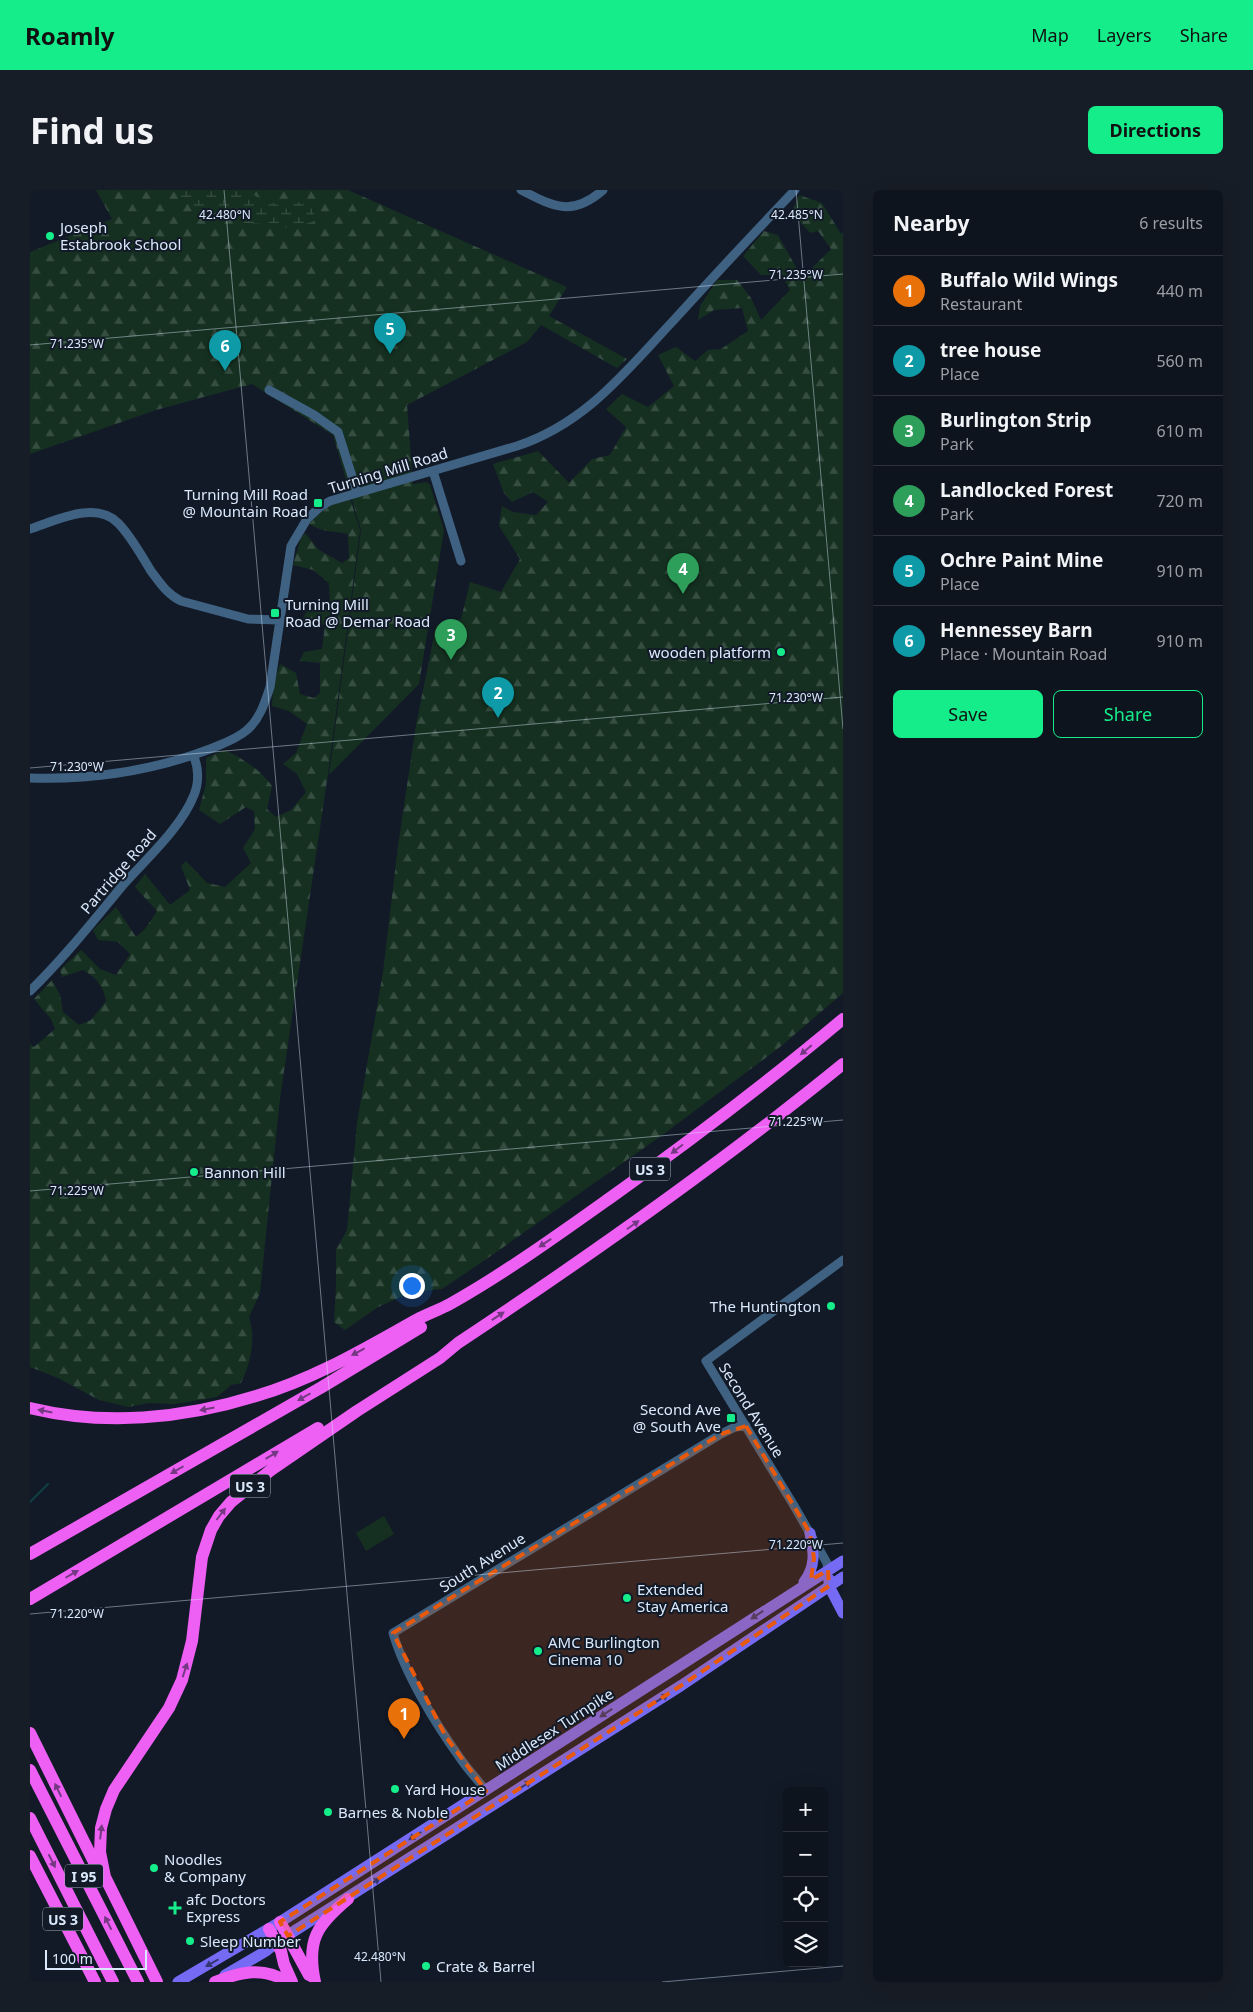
<!DOCTYPE html>
<meta charset="utf-8">
<style>
body{margin:0;font-family:"Noto Sans",sans-serif;background:#171d26;color:#f1f3f6}
.controls{position:absolute;right:15px;bottom:15px;display:grid;overflow:hidden;border-radius:8px;box-shadow:0 5px 20px #0002}
.controls button{width:45px;height:45px;display:grid;place-items:center;padding:0;border:0;border-bottom:1px solid #2e333b;background:#0e141d;color:#f1f3f6;font:25px sans-serif}
.scale{position:absolute;left:15px;bottom:12px;width:102px;box-sizing:border-box;padding-left:5px;border:2px solid #dae9fc;border-top:0;font-size:14px;line-height:18px;white-space:nowrap;color:#dae9fc;-webkit-text-stroke:4px #121a27;paint-order:stroke}
.you{position:absolute;left:381px;top:1095px;width:18px;height:18px;margin:-12px;border:4px solid #fff;border-radius:50%;background:#1a73e8;box-shadow:0 0 0 8px #1a73e833}
.badge{display:grid;place-items:center;width:32px;height:32px;border-radius:50%;background:#15ed8b;color:#fff;font-size:16px;font-weight:700}
.pin{position:absolute;translate:-50% -41px;filter:drop-shadow(0 1px 2px #0008)}
.pin::after{content:'';position:absolute;top:26px;width:18px;height:15px;background:inherit;clip-path:polygon(0 0,100% 0,50% 100%)}
.list{margin:0;padding:0;list-style:none}
h2{display:flex;justify-content:space-between;align-items:center;height:65px;margin:0;padding:0 20px;font-size:21px}
h2 small{font-size:16px;font-weight:400;color:#9b9ea4}
.list li{display:grid;grid-template-columns:32px 1fr auto;gap:15px;align-items:center;box-sizing:border-box;height:70px;padding:0 20px;border-top:1px solid #2e333b}
.list b{display:block;font-size:19px;white-space:nowrap}
.list p{margin:0;font-size:16px;white-space:nowrap;color:#9b9ea4}
.list em{font-size:16px;font-style:normal;color:#9b9ea4}
.actions{display:flex;gap:10px;padding:15px 20px}
.actions a{flex:1;padding:11px 0;border:1px solid #15ed8b;border-radius:8px;text-align:center;font-size:18px;color:#15ed8b}
.actions .main{background:#15ed8b;color:#111}
.icon{flex:none;width:28px;height:28px;fill:none;stroke:currentColor;stroke-width:2;stroke-linecap:round;stroke-linejoin:round}
.map{position:relative;flex:none;width:813px;height:1792px;overflow:hidden;border-radius:8px}
header{display:flex;align-items:center;gap:30px;box-sizing:border-box;height:70px;padding:0 25px;background:#15ed8b;color:#111}
header strong{font-size:24px}
nav{display:flex;gap:28px;margin-inline-start:auto;font-size:18px}
.intro{display:flex;align-items:center;justify-content:space-between;box-sizing:border-box;height:120px;padding:0 30px}
h1{margin:0;font-size:35px}
.button{padding:12px 22px;border-radius:8px;background:#15ed8b;color:#111;font-size:18px;font-weight:700}
main{display:flex;gap:30px;padding:0 30px}
aside{flex:1;background:#0e141d;border-radius:8px;box-shadow:0 5px 20px #0002}
.map>svg:first-child{display:block}
.green{fill:#153020}
.forest{fill:url(#forest-firs)}
.wetland{fill:url(#wetland-marsh)}
.lines{fill:none;stroke-linecap:round;stroke-linejoin:round}
.stream{stroke:#0f3f43;stroke-width:2}
.minor{stroke:#406282;stroke-width:9}
.major{stroke:#746af4;stroke-width:11}
.highway{stroke:#ee5ff3;stroke-width:12}
.oneway{fill:#753983}
.oneway2{fill:#34366f}
.marked{fill:#e8590c;fill-opacity:0.2;stroke:#e8590c;stroke-width:4;stroke-dasharray:10 6;stroke-linejoin:round}
.ticks{fill:none;stroke:#dae9fc;stroke-width:1;stroke-opacity:0.45}
.poi-dot{fill:#15ed8b;stroke:#121a27;stroke-width:2}
.labels{text-anchor:middle;dominant-baseline:central;stroke-width:4;stroke-linejoin:round;paint-order:stroke}
.shield{fill:#121a27;stroke:#9eabbc;stroke-width:1}
.shield-label{font-size:14px;font-weight:bold;fill:#dae9fc}
.poi-label{font-size:15px;fill:#dae9fc;stroke:#121a27;text-anchor:start}
.street-label{font-size:15px;fill:#dae9fc;stroke:#121a27}
.ticks-label{font-size:12px;text-anchor:middle;fill:#dae9fc;stroke:#121a27;stroke-width:4;stroke-linejoin:round;paint-order:stroke}
</style>
<header>
<strong>Roamly</strong>
<nav><a>Map</a><a>Layers</a><a>Share</a></nav>
</header>
<div class="intro"><h1>Find us</h1><a class="button">Directions</a></div>
<main>
<div class="map">
<svg width="813" height="1792" viewBox="0 0 813 1792">
<defs>
<pattern id="forest-firs" width="22" height="20" patternUnits="userSpaceOnUse" patternTransform="scale(1.25)"><rect width="22" height="20" fill="#153020"/><path d="M5 1l3.5 6h-7zM16 11l3.5 6h-7z" fill="#364e41"/></pattern>
<pattern id="wetland-marsh" width="20" height="14" patternUnits="userSpaceOnUse" patternTransform="scale(1.25)"><rect width="20" height="14" fill="#153020"/><path d="M1 5h8M5 5V1M11 12h8M15 12V8" fill="none" stroke="#364e41"/></pattern>
</defs>
<rect width="100%" height="100%" fill="#121a27"/>
<path class="green" d="M354 1326 364 1344 336 1361 326 1343Z"/>
<path class="forest" d="M66 0H318L537 97 519 126 597 169 587 178 511 135 497 152 377 215 383 294 397 292 400 295 414 340 389 494 299 585 331 340 303 245 222 194 126 220 0 264V62L82 29Z
M769 5 792 13 811 44 813 42V803L750 857 631 946 455 1070 412 1099 382 1102 348 1117 315 1140 304 1132 306 1096V1060L317 1040 327 933 353 782 368 656 386 535 406 436 431 429 440 392 471 402 490 369 469 336 472 316 483 322 506 325 518 312 503 302 482 312 474 303 463 274 508 261 539 293 562 269 580 265 596 237 576 219 592 204 618 217 644 196 628 165 646 157 665 171 678 160 691 159 718 141 712 118 684 120 668 130 670 116 687 90H707L721 108 731 130 760 100 752 85H731L713 66 734 41 748 45 772 88 801 59 788 41 780 43 762 22Z
M320 308 330 340 298 584 250 908 230 1103 219 1127C226 1149 221 1172 211 1193L201 1195 187 1207 145 1214 119 1213 98 1217 69 1210 28 1188 0 1177V854L4 857 25 839 21 829 4 809 22 790 30 805 33 822 49 835 61 830 76 811C73 796 67 788 53 780L32 787 30 780 51 760 70 779 86 785 100 764 88 752 68 750 63 740 86 717 106 747 115 739 127 721 105 697 115 684 140 715 160 700 151 676 156 671 177 693 195 697 221 673 213 658 225 639 224 621 216 617 190 634 169 620 176 594V568L195 560C213 569 230 579 242 596L237 619 246 627 261 620 276 602 267 584 253 574 266 563 277 534 259 521 242 516 243 497 250 474 266 483 270 504 284 508 290 503V473L270 471 274 462 292 459 295 435 272 430 277 421 300 418 299 393 283 380 263 375 271 348 275 343 289 360 312 373 319 368 318 344C304 341 291 342 279 334 293 319 301 314 320 308Z"/>
<path class="wetland" d="M143 0H211L248 15 271 12 281 15 285 27 283 32 253 38 239 34 214 33 189 27 174 19 161 15Z"/>
<g class="lines">
<path class="stream" d="M0 1312 18 1294"/>
<path class="minor" d="M491 0C524 17 542 27 573 0
M239 200 284 225 308 242 327 302
M403 281 431 371
M0 339C25 331 65 310 88 333 101 346 111 365 121 381 130 393 137 404 151 411L218 429 249 430
M0 588C61 590 122 581 180 559 192 554 207 549 217 540 230 529 235 512 240 497L261 356 277 329 290 317 300 311 487 256C556 233 595 182 643 131 683 87 724 43 765 0
M0 801C34 768 63 731 93 695 116 669 151 638 164 605 169 593 169 577 163 565
M798 1380 797 1373 763 1314 676 1171 813 1070
M456 1601C448 1590 438 1580 430 1568 405 1533 375 1484 363 1443L691 1244 705 1237 716 1236"/>
<path class="major" d="M799 1389V1396L813 1423
M774 1392C786 1376 784 1362 780 1343
M195 1785 236 1761 247 1752 652 1495 813 1387
M148 1792 250 1732 813 1371"/>
<path class="highway" d="M0 1218C74 1236 153 1229 226 1206 284 1189 334 1159 386 1130 397 1124 409 1120 420 1114 475 1083 528 1045 580 1008 660 951 738 892 813 829
M0 1364 292 1197 391 1137
M0 1409 288 1238
M0 1543 69 1682
M0 1580 108 1792
M0 1628 83 1792
M0 1666 65 1792
M250 1732 279 1785
M239 1739 251 1761 254 1774 262 1792
M127 1792 75 1687 70 1662 71 1638 76 1619 84 1600 139 1518 152 1490 162 1451 172 1367 181 1340 189 1326 201 1312 241 1280 327 1221 410 1168 428 1153C561 1065 689 975 813 874
M185 1792C210 1782 234 1776 257 1792
M285 1792C276 1750 287 1735 318 1709"/>
</g>
<defs><path id="oneway-solid" d="M-6-.8H1V-3.2L6.5 0L1 3.2V.8H-6Z" transform="scale(1.25)"/></defs>
<g class="oneway">
<use href="#oneway-solid" transform="translate(776 860) rotate(140)"/>
<use href="#oneway-solid" transform="translate(647 959) rotate(143)"/>
<use href="#oneway-solid" transform="translate(603 1035) rotate(-35)"/>
<use href="#oneway-solid" transform="translate(515 1053) rotate(146)"/>
<use href="#oneway-solid" transform="translate(468 1126) rotate(-33)"/>
<use href="#oneway-solid" transform="translate(328 1162) rotate(152)"/>
<use href="#oneway-solid" transform="translate(274 1207) rotate(150)"/>
<use href="#oneway-solid" transform="translate(177 1219) rotate(169)"/>
<use href="#oneway-solid" transform="translate(15 1221) rotate(-169)"/>
<use href="#oneway-solid" transform="translate(242 1265) rotate(-31)"/>
<use href="#oneway-solid" transform="translate(147 1280) rotate(150)"/>
<use href="#oneway-solid" transform="translate(191 1324) rotate(-53)"/>
<use href="#oneway-solid" transform="translate(42 1384) rotate(-30)"/>
<use href="#oneway-solid" transform="translate(155 1480) rotate(-72)"/>
<use href="#oneway-solid" transform="translate(28 1600) rotate(-116)"/>
<use href="#oneway-solid" transform="translate(71 1642) rotate(-83)"/>
<use href="#oneway-solid" transform="translate(22 1671) rotate(63)"/>
<use href="#oneway-solid" transform="translate(78 1733) rotate(-117)"/>
</g>
<g class="oneway2">
<use href="#oneway-solid" transform="translate(727 1425) rotate(147)"/>
<use href="#oneway-solid" transform="translate(632 1508) rotate(-33)"/>
<use href="#oneway-solid" transform="translate(576 1523) rotate(147)"/>
<use href="#oneway-solid" transform="translate(495 1595) rotate(-33)"/>
<use href="#oneway-solid" transform="translate(385 1646) rotate(148)"/>
<use href="#oneway-solid" transform="translate(344 1692) rotate(-32)"/>
<use href="#oneway-solid" transform="translate(182 1773) rotate(150)"/>
</g>
<path class="marked" d="M716 1236 780 1343 784 1368 781 1390 798 1380 799 1396 652 1495 258 1746 250 1732 456 1601 416 1547 363 1443 691 1244Z"/>
<path class="ticks" d="M194 0 351 1792M766 0 813 539M0 155 813 84M0 578 813 507M0 1001 813 930M0 1424 813 1353M632 1792 813 1776"/>
<g class="poi-dot">
<circle cx="20" cy="46" r="5"/>
<rect x="283" y="308" width="10" height="10" rx="2.5"/>
<rect x="240" y="418" width="10" height="10" rx="2.5"/>
<circle cx="751" cy="462" r="5"/>
<circle cx="164" cy="982" r="5"/>
<circle cx="801" cy="1116" r="5"/>
<rect x="696" y="1223" width="10" height="10" rx="2.5"/>
<circle cx="597" cy="1408" r="5"/>
<circle cx="508" cy="1461" r="5"/>
<circle cx="365" cy="1599" r="5"/>
<circle cx="298" cy="1622" r="5"/>
<circle cx="124" cy="1678" r="5"/>
<path d="M142.5 1710.5h5v5h5v5h-5v5h-5v-5h-5v-5h5z"/>
<circle cx="160" cy="1751" r="5"/>
<circle cx="396" cy="1776" r="5"/>
</g>
<g class="labels">
<g class="shield">
<rect x="600" y="967.5" width="40" height="23" rx="4"/>
<rect x="200" y="1284.5" width="40" height="23" rx="4"/>
<rect x="35" y="1674.5" width="38" height="23" rx="4"/>
<rect x="13" y="1717.5" width="40" height="23" rx="4"/>
</g>
<g class="shield-label">
<text x="620" y="979">US 3</text>
<text x="220" y="1296">US 3</text>
<text x="54" y="1686">I 95</text>
<text x="33" y="1729">US 3</text>
</g>
<g class="poi-label">
<text x="30" y="37">Joseph<tspan x="30" dy="17">Estabrook School</tspan></text>
<text x="278" y="304" text-anchor="end">Turning Mill Road<tspan x="278" dy="17">@ Mountain Road</tspan></text>
<text x="255" y="414">Turning Mill<tspan x="255" dy="17">Road @ Demar Road</tspan></text>
<text x="741" y="462" text-anchor="end">wooden platform</text>
<text x="174" y="982">Bannon Hill</text>
<text x="791" y="1116" text-anchor="end">The Huntington</text>
<text x="691" y="1219" text-anchor="end">Second Ave<tspan x="691" dy="17">@ South Ave</tspan></text>
<text x="607" y="1399">Extended<tspan x="607" dy="17">Stay America</tspan></text>
<text x="518" y="1452">AMC Burlington<tspan x="518" dy="17">Cinema 10</tspan></text>
<text x="375" y="1599">Yard House</text>
<text x="308" y="1622">Barnes &amp; Noble</text>
<text x="134" y="1669">Noodles<tspan x="134" dy="17">&amp; Company</tspan></text>
<text x="156" y="1709">afc Doctors<tspan x="156" dy="17">Express</tspan></text>
<text x="170" y="1751">Sleep Number</text>
<text x="406" y="1776">Crate &amp; Barrel</text>
</g>
<g class="street-label">
<text transform="translate(358 280) rotate(-17)">Turning Mill Road</text>
<text transform="translate(88 681) rotate(-49)">Partridge Road</text>
<text transform="translate(722 1220) rotate(58)">Second Avenue</text>
<text transform="translate(452 1372) rotate(-32)">South Avenue</text>
<text transform="translate(524 1539) rotate(-33)">Middlesex Turnpike</text>
</g>
</g>
<g class="ticks-label">
<text x="195" y="29">42.480°N</text>
<text x="767" y="29">42.485°N</text>
<text x="766" y="89">71.235°W</text>
<text x="47" y="158">71.235°W</text>
<text x="766" y="512">71.230°W</text>
<text x="47" y="581">71.230°W</text>
<text x="766" y="936">71.225°W</text>
<text x="47" y="1005">71.225°W</text>
<text x="766" y="1359">71.220°W</text>
<text x="47" y="1428">71.220°W</text>
<text x="350" y="1771">42.480°N</text>
</g>
</svg>
<div class="controls">
<button>+</button>
<button>−</button>
<button><svg class="icon" aria-label="locate" viewBox="0 0 24 24"><circle cx="12" cy="12" r="6"/><path d="M12 2v4M12 18v4M2 12h4M18 12h4"/></svg></button>
<button><svg class="icon" aria-label="layers" viewBox="0 0 24 24"><path d="M12 4l9 5-9 5-9-5zM3 14l9 5 9-5"/></svg></button>
</div>
<div class="scale">100 m</div>
<div class="you"></div>
<div class="pin badge" style="left:374px;top:1549px;background:#e8710a">1</div>
<div class="pin badge" style="left:468px;top:528px;background:#0f9aa8">2</div>
<div class="pin badge" style="left:421px;top:470px;background:#2e9e5b">3</div>
<div class="pin badge" style="left:653px;top:404px;background:#2e9e5b">4</div>
<div class="pin badge" style="left:360px;top:164px;background:#0f9aa8">5</div>
<div class="pin badge" style="left:195px;top:181px;background:#0f9aa8">6</div>
</div>
<aside>
<h2>Nearby<small>6 results</small></h2>
<ul class="list">
<li><span class="badge" style="background:#e8710a">1</span><div><b>Buffalo Wild Wings</b><p>Restaurant</p></div><em>440 m</em></li>
<li><span class="badge" style="background:#0f9aa8">2</span><div><b>tree house</b><p>Place</p></div><em>560 m</em></li>
<li><span class="badge" style="background:#2e9e5b">3</span><div><b>Burlington Strip</b><p>Park</p></div><em>610 m</em></li>
<li><span class="badge" style="background:#2e9e5b">4</span><div><b>Landlocked Forest</b><p>Park</p></div><em>720 m</em></li>
<li><span class="badge" style="background:#0f9aa8">5</span><div><b>Ochre Paint Mine</b><p>Place</p></div><em>910 m</em></li>
<li><span class="badge" style="background:#0f9aa8">6</span><div><b>Hennessey Barn</b><p>Place · Mountain Road</p></div><em>910 m</em></li>
</ul>
<div class="actions"><a class="main">Save</a><a>Share</a></div>
</aside>
</main>
